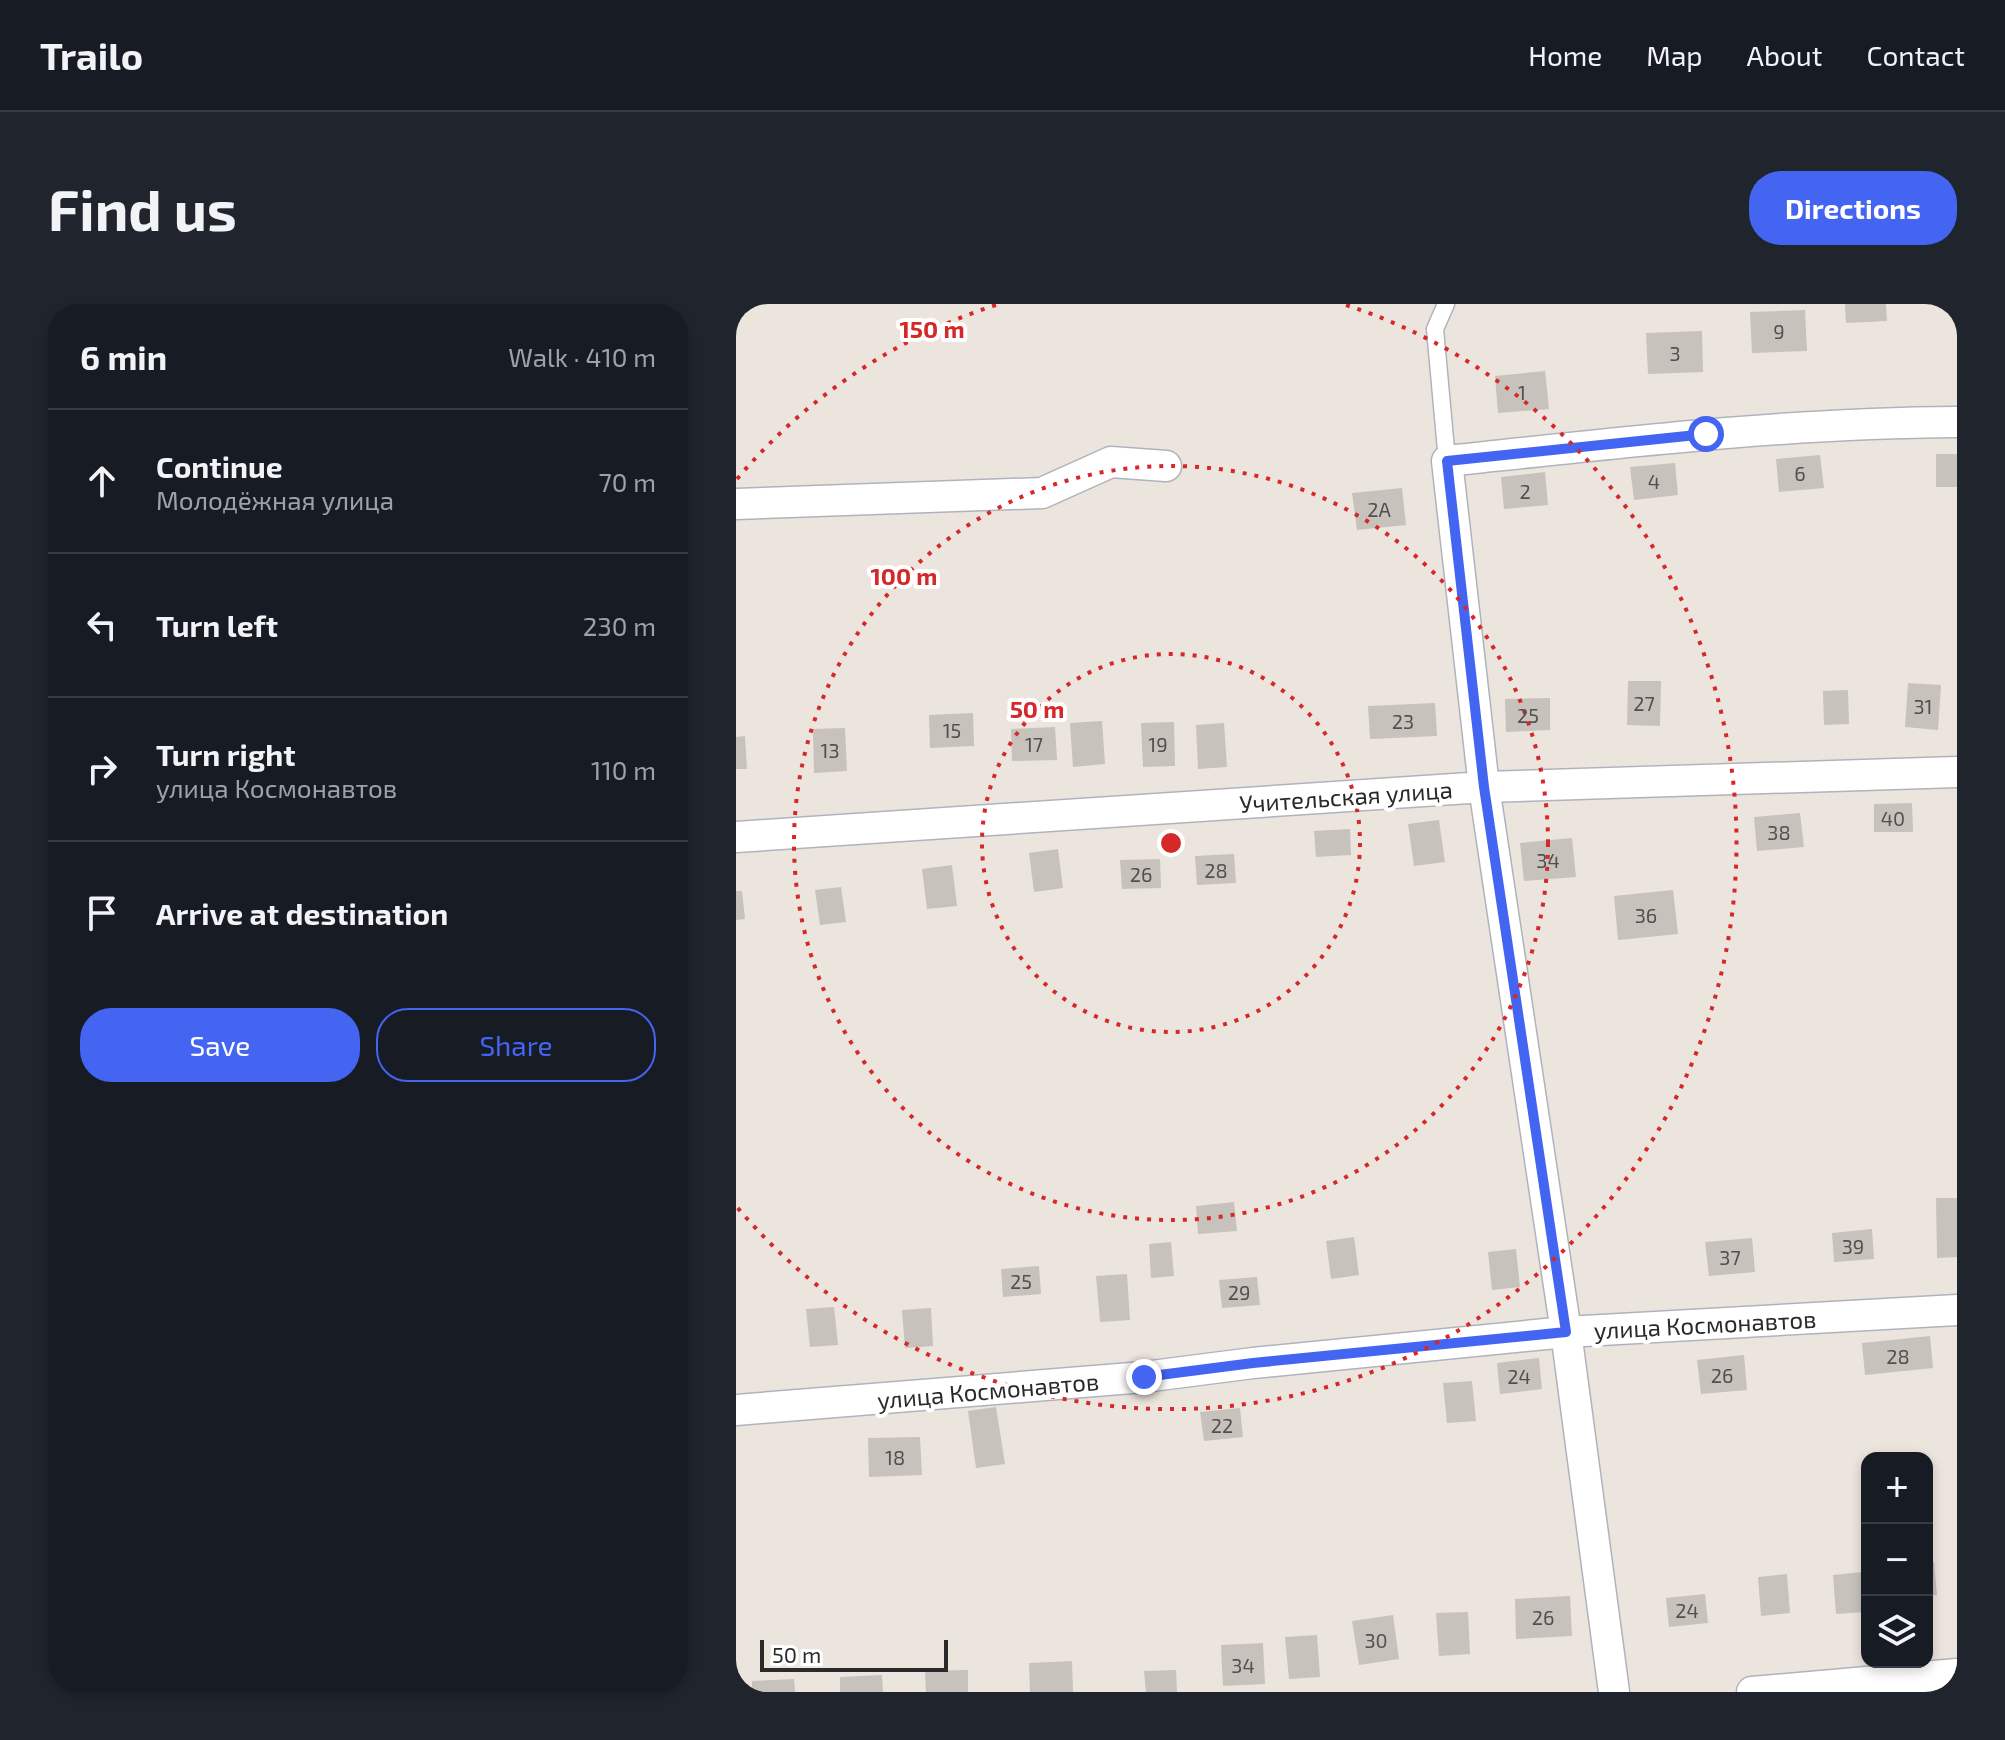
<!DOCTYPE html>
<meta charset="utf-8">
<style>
body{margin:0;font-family:"Exo 2",sans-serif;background:#20242c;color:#f1f3f6}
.controls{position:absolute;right:24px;bottom:24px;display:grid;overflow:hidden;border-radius:16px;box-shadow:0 4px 12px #0003}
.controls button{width:72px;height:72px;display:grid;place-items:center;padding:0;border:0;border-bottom:2px solid #363941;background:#171b24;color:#f1f3f6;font:40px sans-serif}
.scale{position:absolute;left:24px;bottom:20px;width:188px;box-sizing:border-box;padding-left:8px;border:4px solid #2a2a2a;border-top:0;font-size:22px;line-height:28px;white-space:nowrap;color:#2a2a2a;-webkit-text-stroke:6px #fff;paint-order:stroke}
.stop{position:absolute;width:24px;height:24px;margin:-18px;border:6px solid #4464f2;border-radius:50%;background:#fff}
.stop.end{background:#4464f2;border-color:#fff;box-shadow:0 2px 8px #0008}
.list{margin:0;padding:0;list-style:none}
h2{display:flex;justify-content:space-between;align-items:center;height:104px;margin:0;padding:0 32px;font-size:34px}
h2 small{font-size:26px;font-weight:400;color:#9ea1a6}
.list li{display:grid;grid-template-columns:52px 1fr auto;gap:24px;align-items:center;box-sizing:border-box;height:144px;padding:0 32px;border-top:2px solid #363941}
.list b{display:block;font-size:30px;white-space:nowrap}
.list p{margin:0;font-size:26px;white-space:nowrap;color:#9ea1a6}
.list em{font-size:26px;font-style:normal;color:#9ea1a6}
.actions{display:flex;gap:16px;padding:24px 32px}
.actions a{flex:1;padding:18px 0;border:2px solid #4464f2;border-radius:32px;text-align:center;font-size:28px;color:#4464f2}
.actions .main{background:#4464f2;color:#fff}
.icon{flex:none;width:44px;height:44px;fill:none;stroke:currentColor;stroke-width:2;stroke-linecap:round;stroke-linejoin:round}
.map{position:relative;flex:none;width:1221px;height:1388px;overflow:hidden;border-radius:32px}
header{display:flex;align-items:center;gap:48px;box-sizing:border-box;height:112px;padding:0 40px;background:#171b24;border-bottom:2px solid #363941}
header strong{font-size:38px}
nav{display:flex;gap:44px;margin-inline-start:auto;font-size:28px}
.intro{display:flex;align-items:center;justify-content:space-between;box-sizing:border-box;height:192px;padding:0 48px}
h1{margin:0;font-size:56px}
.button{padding:20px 36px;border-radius:32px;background:#4464f2;color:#fff;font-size:28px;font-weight:700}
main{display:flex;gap:48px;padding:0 48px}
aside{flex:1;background:#171b24;border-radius:32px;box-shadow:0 4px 12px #0003}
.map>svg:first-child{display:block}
.building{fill:#c7c2bc}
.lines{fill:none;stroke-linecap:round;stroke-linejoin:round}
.lane-casing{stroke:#b0b3bd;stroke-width:19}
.street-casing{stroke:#b0b3bd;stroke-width:33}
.lane{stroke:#fff;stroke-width:16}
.street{stroke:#fff;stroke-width:30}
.route{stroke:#4464f2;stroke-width:10}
.ring{fill:none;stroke:#d62828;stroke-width:4;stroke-dasharray:4 8}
.labels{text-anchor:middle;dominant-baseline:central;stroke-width:8;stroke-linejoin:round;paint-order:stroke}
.number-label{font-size:20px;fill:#51504e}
.street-label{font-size:24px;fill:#2a2a2a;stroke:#fff}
.centre{fill:#d62828;stroke:#fff;stroke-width:4}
.ring-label{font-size:24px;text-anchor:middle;font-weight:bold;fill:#d62828;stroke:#fff;stroke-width:8;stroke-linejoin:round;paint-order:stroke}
</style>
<header>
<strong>Trailo</strong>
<nav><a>Home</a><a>Map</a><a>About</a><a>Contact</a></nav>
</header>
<div class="intro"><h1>Find us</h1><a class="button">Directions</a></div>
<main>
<aside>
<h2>6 min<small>Walk · 410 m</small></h2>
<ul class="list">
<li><svg class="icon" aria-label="ahead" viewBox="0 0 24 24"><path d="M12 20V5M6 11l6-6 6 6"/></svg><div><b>Continue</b><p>Молодёжная улица</p></div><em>70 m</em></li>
<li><svg class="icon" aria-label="left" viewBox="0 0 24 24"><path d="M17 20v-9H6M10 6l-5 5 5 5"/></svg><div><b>Turn left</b></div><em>230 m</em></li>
<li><svg class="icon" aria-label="right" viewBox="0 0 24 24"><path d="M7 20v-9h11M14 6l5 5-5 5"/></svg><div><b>Turn right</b><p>улица Космонавтов</p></div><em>110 m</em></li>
<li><svg class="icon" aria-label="arrive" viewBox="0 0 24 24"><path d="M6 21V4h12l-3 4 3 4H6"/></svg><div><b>Arrive at destination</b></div></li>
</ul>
<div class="actions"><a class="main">Save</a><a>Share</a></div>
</aside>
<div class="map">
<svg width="1221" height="1388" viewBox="0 0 1221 1388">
<rect width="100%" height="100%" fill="#ece5dd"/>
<path class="building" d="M1109 0H1150L1151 17 1110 19Z
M1069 6 1071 47 1016 49 1014 8Z
M966 27 967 68 912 70 910 29Z
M809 67 813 105 762 109 759 72Z
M1200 150H1221V183H1200Z
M1084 151 1088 184 1043 188 1040 155Z
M939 159 942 191 898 196 894 163Z
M809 168 812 201 768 205 765 173Z
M666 184 670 221 621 226 616 189Z
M892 377H925L924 422 891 421Z
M1172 379 1205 381 1202 426 1169 423Z
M1112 386 1113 420 1088 421 1087 387Z
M814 394V426L770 428 769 395Z
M699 399 701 432 634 435 632 402Z
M237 409 238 442 194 444 193 411Z
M366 417 369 460 337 463 334 419Z
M438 418 439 462 407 463 405 419Z
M488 419 491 463 462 465 460 421Z
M319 423 321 456 276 457 275 425Z
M109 424 111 467 78 469 77 425Z
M9 432 11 465H0V433Z
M1176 499 1177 528H1138V500Z
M1064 509 1068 543 1021 547 1018 513Z
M703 516 709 558 678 562 672 520Z
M614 525 615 551 580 553 578 527Z
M836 534 840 573 788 577 784 539Z
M322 545 327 584 298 588 293 549Z
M498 550 500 579 461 581 459 552Z
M424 555 425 584 386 585 384 556Z
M216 561 221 602 191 605 186 565Z
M105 583 110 618 84 621 79 586Z
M937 586 942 630 882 636 878 592Z
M0 587H6L9 615 0 616Z
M1200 894H1221V953L1201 954Z
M498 898 501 927 462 930 460 902Z
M1136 925 1138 955 1098 958 1096 929Z
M618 933 623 971 595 975 590 937Z
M1016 934 1019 968 973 972 969 938Z
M435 938 438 972 415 974 413 940Z
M780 945 784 983 756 986 752 948Z
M303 962 305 990 267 993 265 965Z
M391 970 394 1016 364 1018 360 972Z
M521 973 524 1001 486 1004 483 976Z
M98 1003 102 1041 74 1043 70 1005Z
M195 1004 197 1042 169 1044 166 1006Z
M1194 1032 1197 1064 1129 1071 1126 1039Z
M1008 1051 1011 1086 965 1090 961 1056Z
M803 1054 806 1085 764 1090 761 1059Z
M736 1077 740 1117 711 1119 707 1079Z
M260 1103 269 1160 240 1164 232 1107Z
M504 1104 507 1133 468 1137 464 1108Z
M184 1133 186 1171 133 1173 132 1134Z
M1198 1258 1201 1291 1191 1292V1259Z
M1126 1268 1129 1308 1100 1310 1097 1271Z
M1051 1270 1054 1309 1025 1312 1022 1273Z
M969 1290 972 1319 933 1323 930 1294Z
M834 1292 836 1332 780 1335 779 1295Z
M732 1308 734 1350 703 1352 700 1309Z
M657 1311 663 1355 623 1361 616 1317Z
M581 1331 584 1373 553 1375 549 1333Z
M527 1339 529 1380 487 1382 485 1341Z
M336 1357 337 1388H294L293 1359Z
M232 1366V1388H190L189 1367Z
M440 1366 441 1388H410L408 1367Z
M146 1371 147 1388H104V1373Z
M58 1375 59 1388H16V1377Z"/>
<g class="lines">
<g class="lane-casing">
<path id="lane" d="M710 0 699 25 711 157"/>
</g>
<g class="street-casing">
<path id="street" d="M0 200 306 189 375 158 430 162
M0 533 748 483 1221 468
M0 1106 408 1073 517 1059 830 1028 1221 1006
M878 1388 830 1028 748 483 711 157C881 139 1050 119 1221 118
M1016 1388 1221 1370"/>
</g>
<use href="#lane" class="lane"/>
<use href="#street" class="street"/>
</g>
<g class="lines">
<path class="route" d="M408 1073 517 1059 830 1028 748 483 711 157 970 130"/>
</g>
<g class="ring">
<circle cx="435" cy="539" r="189"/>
<circle cx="435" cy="539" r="377"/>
<path d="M1 175A566 566 0 0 1 260 1M610 1A566 566 0 1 1 1 903"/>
</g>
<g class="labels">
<g class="number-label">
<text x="1043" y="27">9</text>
<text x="939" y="49">3</text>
<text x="786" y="88">1</text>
<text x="1064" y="169">6</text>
<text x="918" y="177">4</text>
<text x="789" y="187">2</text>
<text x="643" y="205">2А</text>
<text x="908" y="399">27</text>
<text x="1187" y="402">31</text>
<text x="792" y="411">25</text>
<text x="667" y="417">23</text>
<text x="216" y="426">15</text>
<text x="298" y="440">17</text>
<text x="422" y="440">19</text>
<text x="94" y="446">13</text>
<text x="1157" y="514">40</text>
<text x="1043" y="528">38</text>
<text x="812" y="556">34</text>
<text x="480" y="566">28</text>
<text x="405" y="570">26</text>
<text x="910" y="611">36</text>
<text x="1117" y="942">39</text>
<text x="994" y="953">37</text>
<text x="285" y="977">25</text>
<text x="503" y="988">29</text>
<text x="1162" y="1052">28</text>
<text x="986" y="1071">26</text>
<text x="783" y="1072">24</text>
<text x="486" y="1121">22</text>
<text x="159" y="1153">18</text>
<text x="951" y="1306">24</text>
<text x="807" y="1313">26</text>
<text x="640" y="1336">30</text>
<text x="507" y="1361">34</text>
</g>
<g class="street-label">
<text transform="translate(610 492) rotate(-4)">Учительская улица</text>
<text transform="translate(969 1020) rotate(-3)">улица Космонавтов</text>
<text transform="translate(252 1086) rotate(-5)">улица Космонавтов</text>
</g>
</g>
<circle cx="435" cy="539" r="12" class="centre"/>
<g class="ring-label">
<text x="196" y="34">150 m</text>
<text x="168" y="281">100 m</text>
<text x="301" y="414">50 m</text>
</g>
</svg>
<div class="controls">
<button>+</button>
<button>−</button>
<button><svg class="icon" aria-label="layers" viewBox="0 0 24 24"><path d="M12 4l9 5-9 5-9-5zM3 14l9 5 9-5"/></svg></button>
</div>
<div class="scale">50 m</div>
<div class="stop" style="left:970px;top:130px"></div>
<div class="stop end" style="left:408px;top:1073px"></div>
</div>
</main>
